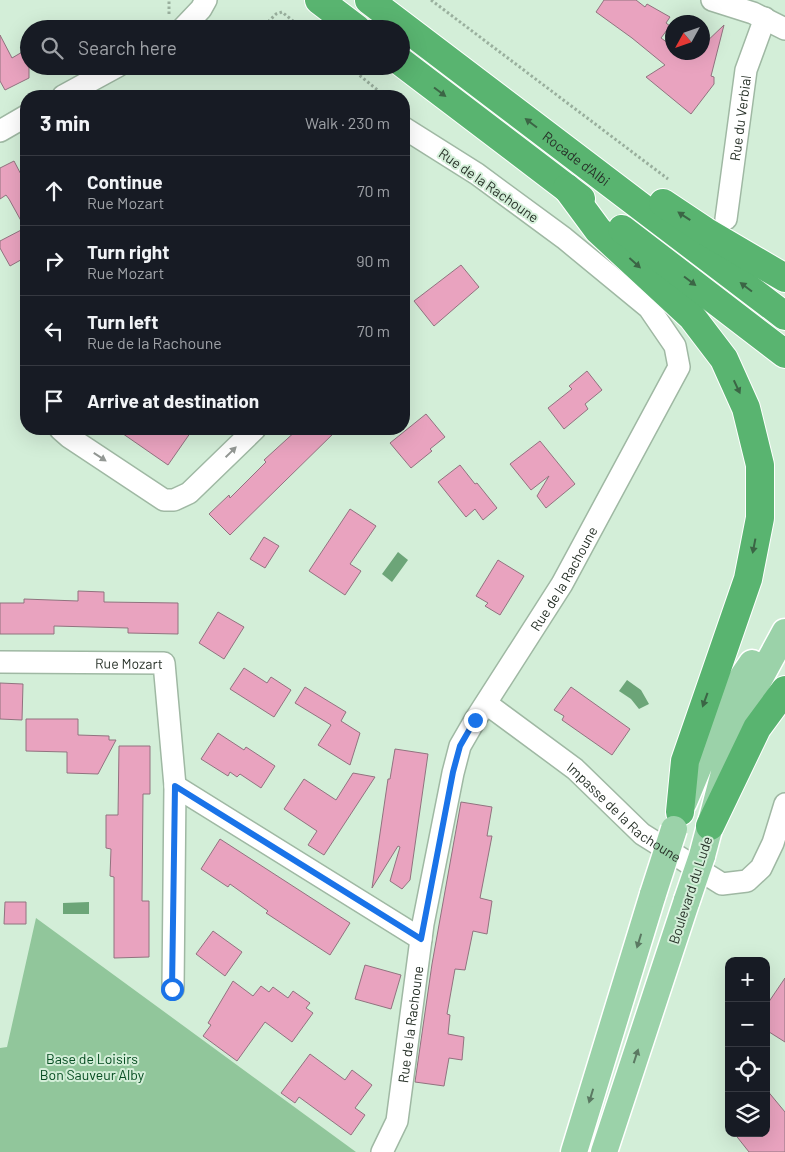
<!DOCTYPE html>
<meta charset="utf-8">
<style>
body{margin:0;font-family:Barlow,sans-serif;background:#20242c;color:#f1f3f6}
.controls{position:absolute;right:15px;bottom:15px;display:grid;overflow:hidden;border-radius:10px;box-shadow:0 5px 20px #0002}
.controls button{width:45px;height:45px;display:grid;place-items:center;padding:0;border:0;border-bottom:1px solid #363941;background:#171b24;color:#f1f3f6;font:25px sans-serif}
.compass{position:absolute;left:665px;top:15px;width:45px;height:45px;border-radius:50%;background:#171b24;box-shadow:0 5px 20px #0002;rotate:230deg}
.stop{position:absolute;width:15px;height:15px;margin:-11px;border:4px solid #1a73e8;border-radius:50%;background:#fff}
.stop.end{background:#1a73e8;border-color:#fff;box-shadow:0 1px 5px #0008}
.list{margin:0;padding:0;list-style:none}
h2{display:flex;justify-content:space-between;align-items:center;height:65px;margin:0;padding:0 20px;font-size:21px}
h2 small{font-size:16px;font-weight:400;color:#9ea1a6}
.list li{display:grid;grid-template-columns:32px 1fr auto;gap:15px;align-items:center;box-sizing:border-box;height:70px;padding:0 20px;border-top:1px solid #363941}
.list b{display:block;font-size:19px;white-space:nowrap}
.list p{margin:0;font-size:16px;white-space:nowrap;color:#9ea1a6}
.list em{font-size:16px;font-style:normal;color:#9ea1a6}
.icon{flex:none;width:28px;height:28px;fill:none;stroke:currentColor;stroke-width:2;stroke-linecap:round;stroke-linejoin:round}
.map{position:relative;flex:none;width:785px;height:1152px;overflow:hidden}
.search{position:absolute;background:#171b24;box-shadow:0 5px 20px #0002;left:20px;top:20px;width:390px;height:55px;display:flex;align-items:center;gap:12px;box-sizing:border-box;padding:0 18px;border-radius:28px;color:#9ea1a6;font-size:19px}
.panel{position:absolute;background:#171b24;box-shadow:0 5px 20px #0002;left:20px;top:90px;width:390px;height:345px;border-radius:20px}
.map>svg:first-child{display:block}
.green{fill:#91c69b}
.water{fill:#6ca578}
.building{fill:#e9a3bf;stroke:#91737f}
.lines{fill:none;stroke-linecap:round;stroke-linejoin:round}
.minor-casing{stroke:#9fb8a3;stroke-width:24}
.major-casing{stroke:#fff;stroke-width:29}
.highway-casing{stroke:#fff;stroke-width:30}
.path{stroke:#99af9d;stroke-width:3;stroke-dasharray:2.5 2.5;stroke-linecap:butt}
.minor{stroke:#fff;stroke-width:21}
.major{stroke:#9bd2a9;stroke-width:26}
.highway{stroke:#59b470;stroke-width:28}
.major-bridge-casing{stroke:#fff;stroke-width:29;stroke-linecap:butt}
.major-bridge{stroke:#9bd2a9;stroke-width:26}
.oneway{fill:#3b6545}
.oneway2{fill:#939894}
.oneway3{fill:#5b7962}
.route{stroke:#1a73e8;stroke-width:6}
.labels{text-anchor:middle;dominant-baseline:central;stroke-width:4;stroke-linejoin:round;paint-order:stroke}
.street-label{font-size:14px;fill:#273128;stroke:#d3eed8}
.park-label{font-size:14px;fill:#064c21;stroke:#d3eed8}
</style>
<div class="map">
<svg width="785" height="1152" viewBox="0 0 785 1152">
<rect width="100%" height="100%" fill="#d3eed8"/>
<path class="green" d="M36 918 356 1152H0V1048L7 1047Z"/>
<path class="water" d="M398 552 408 560 392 582 382 574Z
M627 680 641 690 649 704 639 709 631 699 619 691Z
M89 902V914H63V903Z"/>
<path class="building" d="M604 0H636L645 7 647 4 670 17 666 23 670 26 661 38 672 46V52H702V46L724 25 711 76 714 77V84L691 114 646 77 665 65 632 38 596 12Z
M0 35 12 58 29 48V78L5 90 0 81Z
M14 161 26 184V257L10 266 0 248V241L25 228 9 199 6 195 0 199V168Z
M461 265 479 287 434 326 414 301Z
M587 371 602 390 585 404 588 409 564 429 548 408 572 389 569 386Z
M426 414 445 437 430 449 432 451 411 468 390 443Z
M116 429H193L168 465Z
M298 429H338L230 535 209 514 229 495 230 498 266 462 264 460Z
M540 441 575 484 546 508 537 496 549 476 531 490 510 464Z
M460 465 475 484 477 483 497 508 483 520 475 509 466 517 438 482Z
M350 509 376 526 350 564 361 571 345 595 309 571Z
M264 537 279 546 265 568 250 559Z
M498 560 524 576 500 615 485 606 488 603 476 596Z
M78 591 104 592V602L178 603V634L128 633V628L54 626V634H0V603H24V599L78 601Z
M218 612 244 627 224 659 199 643Z
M244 668 267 683 271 677 291 690 274 717 230 689Z
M0 683 23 684 22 720 0 719Z
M305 687 346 712 341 721 360 733 350 765 318 745 331 725 295 703Z
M571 687 630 729 612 755 562 720 564 716 554 710Z
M26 719H78V735L109 736V740H116L98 774 67 773V752L26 751Z
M218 733 244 750 246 747 275 766 261 788 240 774 237 777 230 772 228 776 201 759Z
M119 746H150V794H143L142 901H149V957L114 958V877L110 876 111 849 106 848V815H118Z
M395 749 428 754 410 880 402 889 390 881 400 847 398 846 372 888 388 779H390Z
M353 773 375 777 324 855 308 845 317 831 284 809 304 779 336 800Z
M461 802 492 807 487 836H492L480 898 492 901 487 934 473 931 465 970 455 969 447 1014 450 1015 448 1034 464 1037 462 1060 449 1058 444 1086 415 1082 432 964Z
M220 839 350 923 330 955 266 913 268 911 230 884 228 887 201 869Z
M5 902H26V924H4Z
M213 931 242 952 225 976 196 954Z
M365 965 401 975 391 1009 355 999Z
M785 978V1042L766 1030V1006Z
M233 981 253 996 261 986 269 992 273 987 288 998 293 991 310 1003 306 1008 313 1013 292 1042 265 1022 237 1061 203 1036 211 1025 208 1023Z
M310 1054 345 1080 352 1070 372 1085 355 1108 365 1115 351 1135 299 1097 295 1103 281 1093Z
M766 1089 785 1112V1152H749L734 1133H766Z"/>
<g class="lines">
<g class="minor-casing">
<g id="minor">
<path d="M712 0 753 13 785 29"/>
<path d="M182 29 201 9 206 0"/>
<path d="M63 96 118 66"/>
<path d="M0 131 26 116"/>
<path id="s1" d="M726 219 746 70 765 18"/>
<path d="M60 429 69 437 164 500H174L189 493 255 429"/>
<path id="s2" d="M0 662 164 663 175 786 173 989"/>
<path id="s3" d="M487 704 575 769 642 834 722 884 747 881 761 868 773 843 785 804"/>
<path d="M175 786 421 939"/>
<path id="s4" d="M382 1152 397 1121 423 924 453 773 460 746 475 720 562 584 679 367 675 346 649 308 564 238 477 174 404 128"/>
</g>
</g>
<g class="major-casing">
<path id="major" d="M684 802C704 755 722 704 752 663
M702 856 729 754 754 689 785 632
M574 1152 653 894
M604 1152 687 900"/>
</g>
<g class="highway-casing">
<g id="highway">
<path d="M319 0 357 29"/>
<path id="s5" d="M369 0 785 316"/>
<path d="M401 62 581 199"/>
<path d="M567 188 598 230 692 317 724 359 746 408 760 465V518L748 579 685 761 680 812"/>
<path d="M663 203 705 231 785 278"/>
<path d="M622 229 785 354"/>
<path d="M710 826 757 728 785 690"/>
</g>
</g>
<path class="path" d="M431 0 668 179
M169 14V0
M261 29 276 14 282 12 303 29
M199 66C206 72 216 72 223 66
M348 66 385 96"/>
<use href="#minor" class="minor"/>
<use href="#major" class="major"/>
<use href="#highway" class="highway"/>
<g class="major-bridge-casing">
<path id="major-bridge" d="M653 894 674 829
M687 900 702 856"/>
</g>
<use href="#major-bridge" class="major-bridge"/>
</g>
<defs><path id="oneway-solid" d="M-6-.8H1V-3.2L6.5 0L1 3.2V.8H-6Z" transform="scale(1.25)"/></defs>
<g class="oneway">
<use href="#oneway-solid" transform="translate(440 92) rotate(37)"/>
<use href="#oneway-solid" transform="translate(531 123) rotate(-143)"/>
<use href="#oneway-solid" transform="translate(684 216) rotate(-147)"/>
<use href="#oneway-solid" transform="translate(635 263) rotate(42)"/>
<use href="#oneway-solid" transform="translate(690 281) rotate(37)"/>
<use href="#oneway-solid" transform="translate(746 287) rotate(-143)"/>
<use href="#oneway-solid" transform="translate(737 387) rotate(65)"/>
<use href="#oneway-solid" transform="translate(754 546) rotate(101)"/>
<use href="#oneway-solid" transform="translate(705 700) rotate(110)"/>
</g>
<g class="oneway2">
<use href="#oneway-solid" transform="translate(231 452) rotate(-44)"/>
<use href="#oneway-solid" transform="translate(100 457) rotate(33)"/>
</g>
<g class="oneway3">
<use href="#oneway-solid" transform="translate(639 941) rotate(107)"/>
<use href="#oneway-solid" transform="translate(636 1056) rotate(-72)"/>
<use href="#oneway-solid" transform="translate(591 1096) rotate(107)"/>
</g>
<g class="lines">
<path class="route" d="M172 989 175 786 421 939 453 772 460 746 475 720"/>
</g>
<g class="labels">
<g class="street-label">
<text stroke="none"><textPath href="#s1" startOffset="102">Rue du Verbial</textPath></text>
<text stroke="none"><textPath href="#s5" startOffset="261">Rocade d'Albi</textPath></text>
<text transform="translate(489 185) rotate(35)">Rue de la Rachoune</text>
<text stroke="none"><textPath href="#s4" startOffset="612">Rue de la Rachoune</textPath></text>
<text stroke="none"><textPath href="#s2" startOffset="129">Rue Mozart</textPath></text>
<text stroke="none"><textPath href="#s3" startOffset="175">Impasse de la Rachoune</textPath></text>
<text transform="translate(690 890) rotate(-72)">Boulevard du Lude</text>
<text stroke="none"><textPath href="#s4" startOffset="132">Rue de la Rachoune</textPath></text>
</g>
<g class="park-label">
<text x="92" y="1058">Base de Loisirs<tspan x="92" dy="16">Bon Sauveur Alby</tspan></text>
</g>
</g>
</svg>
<div class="controls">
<button>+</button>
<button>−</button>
<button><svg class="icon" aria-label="locate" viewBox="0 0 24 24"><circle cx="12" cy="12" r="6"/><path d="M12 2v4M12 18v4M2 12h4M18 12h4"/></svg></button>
<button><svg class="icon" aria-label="layers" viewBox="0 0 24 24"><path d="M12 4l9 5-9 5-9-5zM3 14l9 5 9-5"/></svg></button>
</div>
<svg class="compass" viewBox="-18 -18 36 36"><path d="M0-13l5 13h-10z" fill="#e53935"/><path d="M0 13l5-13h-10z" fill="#9ea1a6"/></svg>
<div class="stop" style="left:172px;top:989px"></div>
<div class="stop end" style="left:475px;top:720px"></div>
<div class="search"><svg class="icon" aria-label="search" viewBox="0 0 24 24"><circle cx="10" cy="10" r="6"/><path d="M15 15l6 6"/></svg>Search here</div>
<section class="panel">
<h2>3 min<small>Walk · 230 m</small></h2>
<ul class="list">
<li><svg class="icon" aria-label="ahead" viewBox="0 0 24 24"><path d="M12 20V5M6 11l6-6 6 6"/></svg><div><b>Continue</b><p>Rue Mozart</p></div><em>70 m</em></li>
<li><svg class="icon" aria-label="right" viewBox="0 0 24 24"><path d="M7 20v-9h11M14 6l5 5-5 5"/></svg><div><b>Turn right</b><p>Rue Mozart</p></div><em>90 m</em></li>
<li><svg class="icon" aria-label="left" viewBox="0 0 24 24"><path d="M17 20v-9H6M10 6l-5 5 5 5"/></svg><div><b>Turn left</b><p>Rue de la Rachoune</p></div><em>70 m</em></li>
<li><svg class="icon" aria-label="arrive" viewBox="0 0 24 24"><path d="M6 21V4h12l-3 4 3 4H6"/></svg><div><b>Arrive at destination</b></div></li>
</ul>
</section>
</div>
